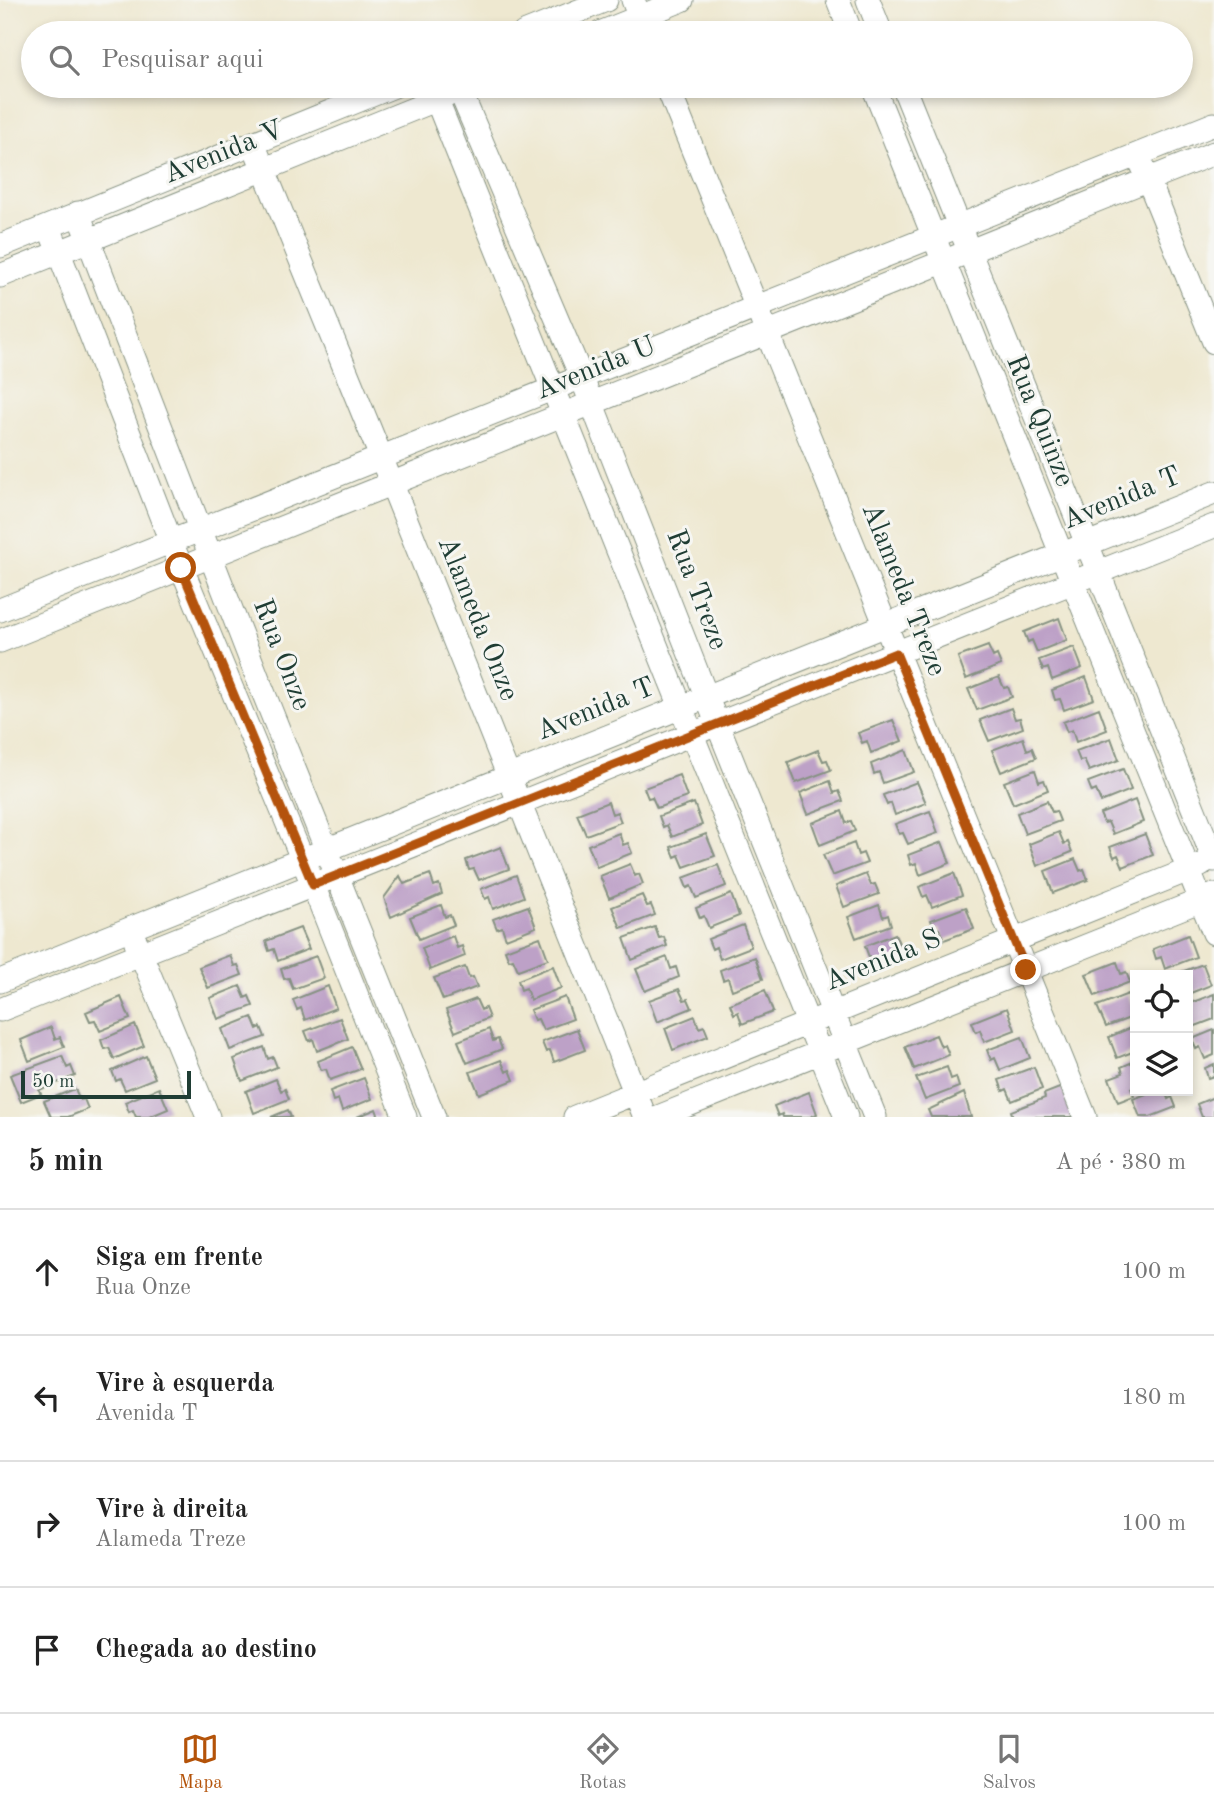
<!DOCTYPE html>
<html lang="pt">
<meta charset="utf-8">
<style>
body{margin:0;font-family:"Old Standard TT",serif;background:#f6f6f6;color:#222}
.controls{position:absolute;right:21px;bottom:21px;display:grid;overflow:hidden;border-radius:0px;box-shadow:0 4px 10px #0003}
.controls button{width:63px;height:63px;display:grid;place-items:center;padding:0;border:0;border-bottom:2px solid #e0e0e0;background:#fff;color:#222;font:35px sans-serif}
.scale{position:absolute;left:21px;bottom:18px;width:170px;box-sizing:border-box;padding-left:7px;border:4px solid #1f3d34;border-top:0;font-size:19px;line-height:24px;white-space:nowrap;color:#1f3d34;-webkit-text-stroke:5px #f6f6f2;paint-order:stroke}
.stop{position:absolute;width:21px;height:21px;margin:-16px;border:5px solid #b45309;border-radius:50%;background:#fff}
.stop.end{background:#b45309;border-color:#fff;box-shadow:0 2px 7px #0008}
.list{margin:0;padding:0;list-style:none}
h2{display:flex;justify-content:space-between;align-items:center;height:91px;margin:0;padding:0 28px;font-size:30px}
h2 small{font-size:23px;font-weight:400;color:#767676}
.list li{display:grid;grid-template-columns:46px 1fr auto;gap:21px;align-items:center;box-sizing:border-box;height:126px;padding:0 28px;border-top:2px solid #e0e0e0}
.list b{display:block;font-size:26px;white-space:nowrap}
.list p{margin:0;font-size:23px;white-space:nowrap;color:#767676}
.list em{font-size:23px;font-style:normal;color:#767676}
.icon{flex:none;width:38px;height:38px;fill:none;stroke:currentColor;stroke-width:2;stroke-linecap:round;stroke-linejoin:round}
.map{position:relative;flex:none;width:1214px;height:1117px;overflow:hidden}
.search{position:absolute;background:#fff;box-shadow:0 4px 10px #0003;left:21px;right:21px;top:21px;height:77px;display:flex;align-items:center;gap:18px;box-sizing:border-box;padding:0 24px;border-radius:38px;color:#767676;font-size:26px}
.sheet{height:595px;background:#fff}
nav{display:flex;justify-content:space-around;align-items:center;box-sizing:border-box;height:98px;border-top:2px solid #e0e0e0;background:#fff;font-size:19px;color:#767676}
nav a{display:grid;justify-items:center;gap:4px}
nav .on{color:#b45309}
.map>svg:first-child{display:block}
.building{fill:#bda1c7}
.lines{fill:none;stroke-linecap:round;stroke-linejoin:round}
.minor-casing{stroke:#869282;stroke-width:25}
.minor{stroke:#fff;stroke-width:23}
.route{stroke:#b45309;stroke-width:9}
.labels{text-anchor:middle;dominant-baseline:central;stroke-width:6;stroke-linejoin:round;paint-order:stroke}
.street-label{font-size:28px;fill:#1f3d34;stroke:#f6f6f2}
</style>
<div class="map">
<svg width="1214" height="1117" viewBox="0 0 1214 1117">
<rect width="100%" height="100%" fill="#f6f6f2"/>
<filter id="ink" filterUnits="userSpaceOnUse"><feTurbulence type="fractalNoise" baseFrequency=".0143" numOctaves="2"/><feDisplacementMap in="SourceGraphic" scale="14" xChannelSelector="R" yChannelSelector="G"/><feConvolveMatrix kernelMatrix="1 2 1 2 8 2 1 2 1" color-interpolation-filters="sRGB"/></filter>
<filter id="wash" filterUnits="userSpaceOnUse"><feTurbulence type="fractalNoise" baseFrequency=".00686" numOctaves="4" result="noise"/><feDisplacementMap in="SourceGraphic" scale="28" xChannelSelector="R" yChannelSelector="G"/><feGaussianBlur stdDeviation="1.57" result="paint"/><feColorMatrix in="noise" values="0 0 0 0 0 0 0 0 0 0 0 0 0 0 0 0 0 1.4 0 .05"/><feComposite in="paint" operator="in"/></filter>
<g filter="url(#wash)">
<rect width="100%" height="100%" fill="#eee8d0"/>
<g id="blocks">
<path class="building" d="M1059 618 1067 640 1037 652 1032 640 1028 642 1024 632Z
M988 646 993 657 997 655 1001 665 966 679 958 657Z
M1074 647 1082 668 1052 680 1048 668 1043 670 1039 660Z
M999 677 1004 688 1008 687 1012 697 977 710 968 689Z
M1086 677 1094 699 1064 710 1060 699 1055 700 1052 690Z
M1011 708 1015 719 1020 718 1023 728 989 741 980 720Z
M1099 708 1107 730 1076 742 1072 730 1067 732 1063 722Z
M893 720 902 741 871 753 867 741 862 743 858 733Z
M1023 738 1027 750 1032 748 1036 758 1001 772 992 750Z
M1111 738 1119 760 1089 771 1084 760 1080 761 1076 751Z
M818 750 823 761 827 760 831 770 796 783 788 762Z
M906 750 914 772 883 783 879 772 874 774 871 764Z
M1123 769 1131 790 1101 802 1096 790 1092 792 1088 782Z
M1035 770 1039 782 1044 780 1048 790 1013 804 1004 782Z
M679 775 687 797 657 808 652 797 648 798 644 788Z
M830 781 834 793 839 791 843 801 808 814 800 793Z
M917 782 926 803 895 815 891 803 887 805 883 795Z
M1135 800 1143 822 1113 834 1108 822 1104 823 1100 814Z
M1047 801 1052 812 1056 811 1060 821 1025 834 1017 813Z
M608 802 612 814 617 812 621 822 586 835 577 814Z
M694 803 702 825 672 837 667 825 663 827 659 816Z
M842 811 846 823 851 821 855 831 820 845 812 823Z
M930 811 938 833 908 844 903 833 899 834 895 824Z
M1059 832 1064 844 1068 842 1072 852 1037 866 1029 844Z
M619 833 623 845 628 843 632 853 597 867 588 845Z
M706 834 715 856 684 867 679 855 675 857 671 847Z
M1145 834 1153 855 1123 867 1118 855 1114 857 1110 847Z
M942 842 950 863 920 875 916 863 911 865 908 855Z
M854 843 858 855 863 853 867 863 832 876 823 855Z
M501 847 509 869 479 880 474 869 469 870 466 860Z
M1075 859 1080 871 1084 869 1088 880 1053 893 1045 871Z
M630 864 635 876 639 874 643 884 609 898 600 876Z
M718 865 726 886 696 898 691 886 687 888 683 878Z
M954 873 962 895 932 907 927 895 923 897 919 887Z
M430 874 434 886 439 884 442 894 391 917 384 898 400 876 404 884Z
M866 874 871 885 875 884 879 894 844 907 836 886Z
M516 875 524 897 493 909 489 897 485 899 481 889Z
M731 894 739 916 709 928 704 916 700 918 696 908Z
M642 895 647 906 651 905 655 915 621 928 612 907Z
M441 905 445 917 450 915 454 925 419 939 410 917Z
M879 905 883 917 888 915 891 925 856 938 848 917Z
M528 906 536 927 506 939 502 927 497 929 493 919Z
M966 907 974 929 944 940 939 929 935 930 931 920Z
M743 925 751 947 720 959 716 947 712 949 708 939Z
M655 927 659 938 664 937 667 946 632 960 624 938Z
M300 928 309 949 278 961 274 949 269 951 266 941Z
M895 934 900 946 904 944 908 954 873 968 865 946Z
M1188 935 1196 957 1165 969 1161 957 1156 959 1153 949Z
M453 936 457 948 462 946 465 956 430 970 422 948Z
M540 937 548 959 518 970 513 959 509 960 505 950Z
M230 955 234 966 238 965 242 975 208 988 199 967Z
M316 956 324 978 293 989 289 978 284 979 281 969Z
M667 957 671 969 676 967 679 977 645 991 636 969Z
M755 957 763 979 732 990 728 978 723 980 720 970Z
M1117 962 1121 974 1126 972 1130 982 1095 996 1086 974Z
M1203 964 1211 985 1188 994V975H1173Z
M553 966 561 988 530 1000 526 988 521 990 518 980Z
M465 967 469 978 473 977 477 987 443 1000 434 978Z
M240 986 245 998 249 996 253 1006 218 1019 210 998Z
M328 986 336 1008 305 1020 301 1008 297 1010 293 1000Z
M679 989 684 1000 688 999 692 1008 657 1022 649 1000Z
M765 990 773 1012 742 1024 738 1012 734 1014 730 1004Z
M1128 994 1132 1005 1135 1004V1016L1106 1027 1097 1006Z
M1214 994V1019L1193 1027 1188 1015V1004Z
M121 997 130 1019 100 1031 95 1020 90 1021 86 1012Z
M565 997 573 1019 543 1030 538 1019 534 1020 530 1010Z
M476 999 481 1010 485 1008 489 1018 455 1032 446 1010Z
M1007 1008 1015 1030 984 1042 980 1030 976 1032 972 1022Z
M695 1016 699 1028 704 1026 708 1036 673 1050 665 1028Z
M252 1017 257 1029 261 1027 265 1037 230 1050 222 1029Z
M340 1018 348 1039 317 1051 313 1039 309 1041 305 1031Z
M135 1025 144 1046 114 1059 109 1048 104 1049 101 1040Z
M1135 1026V1051L1117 1058 1109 1037Z
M51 1027 55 1039 60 1037 64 1047 29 1061 21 1040Z
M489 1029 493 1041 498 1039 502 1049 467 1063 458 1041Z
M577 1029 585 1050 554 1062 550 1050 546 1052 542 1042Z
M1214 1030V1055L1205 1059 1200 1047 1196 1049 1192 1039Z
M936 1035 941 1047 945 1045 949 1055 914 1069 905 1047Z
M1022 1037 1030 1058 1000 1070 995 1058 991 1060 987 1050Z
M264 1047 268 1059 273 1057 277 1067 242 1081 234 1059Z
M352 1047 361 1069 330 1080 326 1069 321 1070 318 1061Z
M62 1056 67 1068 71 1066 75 1076 39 1090 41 1094 21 1102 10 1075Z
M146 1056 155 1078 125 1090 120 1079 116 1081 112 1071Z
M501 1060 506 1072 510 1070 514 1080 479 1094 470 1072Z
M1135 1061V1087L1131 1088 1134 1096 1118 1102 1109 1078 1123 1073 1121 1067Z
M1214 1064V1076L1208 1078 1205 1068Z
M947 1067 951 1079 956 1077 959 1087 925 1100 916 1078Z
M1034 1067 1042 1089 1012 1101 1007 1089 1003 1091 999 1080Z
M364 1078 372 1099 342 1111 338 1099 333 1101 330 1091Z
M276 1079 281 1091 285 1089 289 1099 254 1113 246 1091Z
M1062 1087 1074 1117H1013L1011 1111 1045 1098 1044 1094Z
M159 1088 168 1109 149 1117H136L133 1110 129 1112 125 1102Z
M75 1089 80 1100 84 1099 88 1109 68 1117H51L44 1101Z
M1154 1091H1165L1168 1099 1172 1097 1176 1107 1150 1117H1140L1133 1099Z
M809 1092 817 1114 810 1117H783L782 1114 778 1116 774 1106Z
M964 1093 971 1117H931L928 1110Z
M1214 1097V1117H1202L1197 1104Z
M376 1109 379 1117H357Z
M288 1110 291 1117H271Z"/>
</g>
</g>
<g filter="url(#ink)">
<use href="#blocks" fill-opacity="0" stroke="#869282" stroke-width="2"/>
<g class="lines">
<g class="minor-casing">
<path id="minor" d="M633 0 646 33
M838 0 851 33
M868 0 881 33
M524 33 606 0
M600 33 682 0
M431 86 846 1117
M458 86 581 376 707 698 875 1117
M667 86 1085 1117
M873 86 1214 933
M903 86 1214 860
M253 143 381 457 645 1117
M1143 167 1214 342
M78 213 260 684 434 1117
M49 227 171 542 313 885 405 1117
M0 246 394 86
M0 276 448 95
M0 610 1214 124
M0 641 1214 153
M136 942 208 1117
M0 981 1214 493
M0 1010 1214 526
M575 1117 1201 865
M658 1117 1214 895"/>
</g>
<use href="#minor" class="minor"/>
</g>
</g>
<g class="lines" filter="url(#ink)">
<path class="route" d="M181 568 313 885 896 653 1026 970"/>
</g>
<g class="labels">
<g class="street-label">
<text transform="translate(224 153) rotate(-22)">Avenida V</text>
<text transform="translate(596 369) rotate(-22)">Avenida U</text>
<text transform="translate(1039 421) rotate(68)">Rua Quinze</text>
<text transform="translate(1122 499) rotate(-22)">Avenida T</text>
<text transform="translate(696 590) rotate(69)">Rua Treze</text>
<text transform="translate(903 590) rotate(68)">Alameda Treze</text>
<text transform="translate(477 619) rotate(68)">Alameda Onze</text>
<text transform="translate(281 655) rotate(69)">Rua Onze</text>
<text transform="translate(596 710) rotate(-22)">Avenida T</text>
<text transform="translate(883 961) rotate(-22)">Avenida S</text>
</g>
</g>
</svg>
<div class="controls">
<button><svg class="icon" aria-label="locate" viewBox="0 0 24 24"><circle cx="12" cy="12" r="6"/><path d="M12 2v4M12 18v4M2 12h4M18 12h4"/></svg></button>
<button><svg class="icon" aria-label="layers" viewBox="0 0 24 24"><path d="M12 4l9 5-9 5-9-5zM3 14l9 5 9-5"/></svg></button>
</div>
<div class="scale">50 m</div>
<div class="stop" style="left:181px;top:568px"></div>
<div class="stop end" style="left:1026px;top:970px"></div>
<div class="search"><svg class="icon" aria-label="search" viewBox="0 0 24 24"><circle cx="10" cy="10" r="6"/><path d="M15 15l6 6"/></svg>Pesquisar aqui</div>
</div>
<section class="sheet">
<h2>5 min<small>A pé · 380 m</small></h2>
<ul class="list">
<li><svg class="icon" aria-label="ahead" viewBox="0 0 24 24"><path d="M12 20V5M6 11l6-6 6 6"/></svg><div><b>Siga em frente</b><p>Rua Onze</p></div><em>100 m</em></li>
<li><svg class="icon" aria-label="left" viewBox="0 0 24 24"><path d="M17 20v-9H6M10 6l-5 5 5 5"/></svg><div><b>Vire à esquerda</b><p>Avenida T</p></div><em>180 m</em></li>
<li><svg class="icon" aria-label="right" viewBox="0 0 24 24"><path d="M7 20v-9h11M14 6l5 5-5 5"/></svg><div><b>Vire à direita</b><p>Alameda Treze</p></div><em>100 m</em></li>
<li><svg class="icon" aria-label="arrive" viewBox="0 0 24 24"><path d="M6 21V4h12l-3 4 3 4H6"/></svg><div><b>Chegada ao destino</b></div></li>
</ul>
</section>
<nav>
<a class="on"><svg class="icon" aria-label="map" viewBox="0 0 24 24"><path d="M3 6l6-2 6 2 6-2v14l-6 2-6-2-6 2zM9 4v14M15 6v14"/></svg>Mapa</a>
<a><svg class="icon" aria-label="directions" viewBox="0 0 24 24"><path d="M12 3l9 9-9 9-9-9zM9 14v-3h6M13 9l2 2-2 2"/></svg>Rotas</a>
<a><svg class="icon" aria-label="saved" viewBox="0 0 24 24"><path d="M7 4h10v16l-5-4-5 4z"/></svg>Salvos</a>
</nav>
